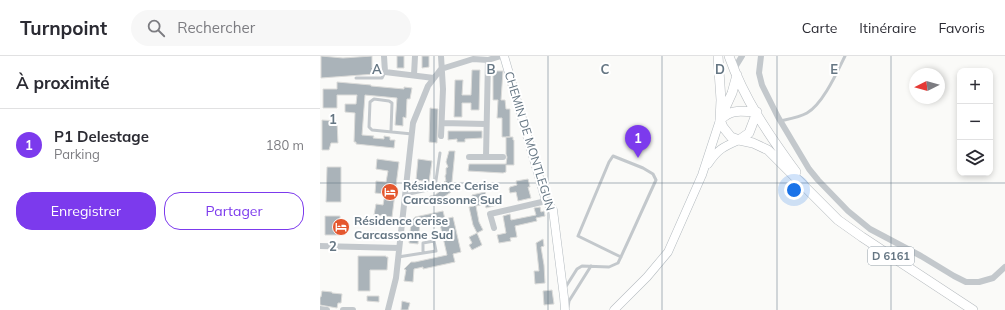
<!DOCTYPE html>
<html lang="fr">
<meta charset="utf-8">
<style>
body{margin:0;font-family:Mulish,sans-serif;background:#f7f7f7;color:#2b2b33}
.controls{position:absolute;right:12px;top:12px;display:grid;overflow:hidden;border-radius:8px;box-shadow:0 2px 6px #0003}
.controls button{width:36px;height:36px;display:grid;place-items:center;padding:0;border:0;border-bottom:1px solid #e1e1e2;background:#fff;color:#2b2b33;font:20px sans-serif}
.compass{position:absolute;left:589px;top:12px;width:36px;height:36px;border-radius:50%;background:#fff;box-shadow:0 2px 6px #0003;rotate:264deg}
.you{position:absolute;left:474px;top:134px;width:14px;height:14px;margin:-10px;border:3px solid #fff;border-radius:50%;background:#1a73e8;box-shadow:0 0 0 6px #1a73e833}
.badge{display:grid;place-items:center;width:26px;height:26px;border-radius:50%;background:#7c3aed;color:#fff;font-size:13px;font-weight:700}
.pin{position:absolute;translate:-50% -33px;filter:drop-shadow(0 1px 2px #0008)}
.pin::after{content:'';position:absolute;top:21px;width:14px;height:12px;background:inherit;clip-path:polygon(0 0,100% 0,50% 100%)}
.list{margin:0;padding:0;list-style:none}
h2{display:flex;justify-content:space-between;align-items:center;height:52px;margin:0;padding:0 16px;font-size:17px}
h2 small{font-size:13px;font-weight:400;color:#7c7c81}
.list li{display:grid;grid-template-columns:26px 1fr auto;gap:12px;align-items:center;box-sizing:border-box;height:72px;padding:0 16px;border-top:1px solid #e1e1e2}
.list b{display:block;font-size:15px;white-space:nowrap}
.list p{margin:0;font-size:13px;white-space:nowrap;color:#7c7c81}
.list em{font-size:13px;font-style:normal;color:#7c7c81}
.actions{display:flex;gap:8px;padding:12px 16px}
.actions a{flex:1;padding:9px 0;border:1px solid #7c3aed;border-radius:16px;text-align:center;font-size:14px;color:#7c3aed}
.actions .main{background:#7c3aed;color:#fff}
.icon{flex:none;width:22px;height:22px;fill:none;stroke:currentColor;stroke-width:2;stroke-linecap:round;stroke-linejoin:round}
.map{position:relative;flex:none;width:685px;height:254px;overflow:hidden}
header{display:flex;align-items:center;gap:24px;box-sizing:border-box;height:56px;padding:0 20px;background:#fff;border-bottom:1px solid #e1e1e2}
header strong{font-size:19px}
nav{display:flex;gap:22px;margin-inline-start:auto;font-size:14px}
.search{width:280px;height:36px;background:#f7f7f7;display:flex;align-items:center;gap:10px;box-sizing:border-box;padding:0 14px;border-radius:22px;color:#7c7c81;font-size:15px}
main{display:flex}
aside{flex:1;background:#fff}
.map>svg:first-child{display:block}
.building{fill:#aab3b9;stroke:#dcdcda}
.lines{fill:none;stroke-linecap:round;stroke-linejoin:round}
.secondary-casing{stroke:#b3babf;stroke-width:9}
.primary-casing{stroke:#b5babe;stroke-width:10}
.lane{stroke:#c3c8cc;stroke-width:3}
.street{stroke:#c3c8cc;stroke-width:6}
.secondary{stroke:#fff;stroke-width:8}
.primary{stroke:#fff;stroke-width:9}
.grid{fill:none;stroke:#657683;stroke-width:1;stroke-opacity:0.55}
.labels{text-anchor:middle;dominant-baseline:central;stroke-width:4;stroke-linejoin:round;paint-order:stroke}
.shield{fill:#fff;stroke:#939fa8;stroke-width:1}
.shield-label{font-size:11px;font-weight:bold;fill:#657683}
.street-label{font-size:12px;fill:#657683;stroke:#fff}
.poi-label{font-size:12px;font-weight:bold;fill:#657683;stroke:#fff;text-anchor:start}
.grid-label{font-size:13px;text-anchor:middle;font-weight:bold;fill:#657683;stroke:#fff;stroke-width:4;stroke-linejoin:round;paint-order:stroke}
</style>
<header>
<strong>Turnpoint</strong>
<div class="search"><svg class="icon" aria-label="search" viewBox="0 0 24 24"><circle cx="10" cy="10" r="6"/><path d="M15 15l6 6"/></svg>Rechercher</div>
<nav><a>Carte</a><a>Itinéraire</a><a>Favoris</a></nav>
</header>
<main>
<aside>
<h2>À proximité<small></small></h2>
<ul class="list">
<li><span class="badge">1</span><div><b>P1 Delestage</b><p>Parking</p></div><em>180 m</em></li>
</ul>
<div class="actions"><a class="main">Enregistrer</a><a>Partager</a></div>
</aside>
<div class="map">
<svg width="685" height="254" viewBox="0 0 685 254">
<rect width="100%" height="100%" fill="#fafaf8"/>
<path class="building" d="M1 0 23 2 52 0V12H55V18L1 22Z
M77 0H84V12H77Z
M102 0H109V11L102 12Z
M152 14H160L159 54H151V47H142V61H134L135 24H143L142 39H151Z
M173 15H183L181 44H185L186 53H190V81H182V62H177L178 44H173Z
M17 26 51 29V30L84 33V31L92 32 90 43H87L86 62 83 61V70L75 69 77 42 45 39 42 79 54 80 53 82 64 83V80L70 81V84H75L74 92 36 88V86H34L35 57 25 56V48H36L37 39H17V52H3V33H17Z
M110 52 118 53 117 87 109 86Z
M2 64 17 65 18 87H11L9 94H2Z
M128 75H162V82L145 83V86H137V83L128 84Z
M186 81H193V84H194V109H186V116L183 117 148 115 149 108H186L187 101 186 98Z
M129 95H135L131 136 115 147 114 145 110 148 109 147 107 148 104 144 107 141 109 142 110 140 115 139 124 132V126L126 125 125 120 126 118V112L128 111 126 106Z
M57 103 79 106 72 161 54 159 56 148 63 149 65 138 55 137 56 125 66 126 68 115 56 113Z
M98 103 112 105 109 126 96 124Z
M7 111H21V146H6Z
M208 123 210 131H208L211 142 198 145 196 136 190 137 189 133 190 131 197 129 196 125Z
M165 136 167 143 175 142 177 149 166 152 165 148 156 150 159 166 163 174 157 177 153 169 149 151 154 150 152 139Z
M220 151 221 156 224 155 225 160 216 162 217 165 195 170 197 181 190 182 191 185 179 187 177 179 186 177 183 160 190 158 191 164 216 159 214 152Z
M123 155 125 163 133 161 141 196 133 198 135 206 103 213V211L94 213 93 226 84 225 86 214 84 213 91 206H95L127 199 119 164 109 166 108 163 100 166 98 188 89 187 91 167 90 166 95 161Z
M5 160H20V179H5Z
M157 177 162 189 152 194 149 189 152 187 149 181Z
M223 183 224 190 221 191 224 209 225 227 215 228 214 215H219L216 187Z
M38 200H66V201H68L67 214H50V235H38Z
M232 234 234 248 224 249 223 235Z
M2 235 12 236V237L22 238 21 247H18L17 252 0 249V241H1Z
M47 240H59V246L47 245Z
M82 245 90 247 88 254H81Z"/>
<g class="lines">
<g class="secondary-casing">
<path id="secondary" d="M184 0 226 145 233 154 244 241 245 254
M388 108C398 93 403 91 419 84
M294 254 327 221 348 196 382 119 400 64"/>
</g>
<g class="primary-casing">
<path id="primary" d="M398 0 401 44 400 64 403 71 411 81 419 84 433 87 448 94 518 164 542 181 653 254
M409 0C424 43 449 79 476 116
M402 59 412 37 417 19
M401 63C414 52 421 56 437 56
M419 84 429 77 437 56"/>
</g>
<path class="lane" d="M36 22H62L65 16
M460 65C469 63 480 61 487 57 503 48 517 16 525 0
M71 75 72 47 69 45 54 43 50 46 49 71 52 74 92 78
M85 139 112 133 115 131 120 97
M78 201 116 195 114 185 103 187V197
M245 232 257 213 262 210 289 211 298 207C311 180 323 152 336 124L333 118 323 112 293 100 289 106 258 180 301 201
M248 251 249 245 271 210"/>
<path class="street" d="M64 0 65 16 114 22
M121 0 123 33 121 80
M441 0 439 17 442 29 458 61 489 113 498 124 528 155 550 173 601 200 634 220 646 226H659L673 222 685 211
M414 13 422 0
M94 19 95 0
M122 67 166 68
M149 101H183
M166 101 168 4
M174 172 170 158 226 145
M0 190 79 192
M0 253 7 254
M23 254H33
M68 254 76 222 93 67 108 30 121 13 153 3 168 4 181 0"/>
<use href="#secondary" class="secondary"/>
<use href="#primary" class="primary"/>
</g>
<path class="grid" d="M114 0V254M228 0V254M342 0V254M457 0V254M571 0V254M0 127H685"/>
<defs>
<g id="hotel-disc" transform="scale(0.9)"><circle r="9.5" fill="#e4572e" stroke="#fff"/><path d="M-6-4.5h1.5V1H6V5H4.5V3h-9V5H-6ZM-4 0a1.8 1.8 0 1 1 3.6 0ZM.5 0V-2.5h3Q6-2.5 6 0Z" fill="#fff"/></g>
</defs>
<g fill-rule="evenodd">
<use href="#hotel-disc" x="70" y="136"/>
<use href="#hotel-disc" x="21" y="171"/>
</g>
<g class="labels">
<rect class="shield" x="548" y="191" width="46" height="18" rx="3"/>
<g class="shield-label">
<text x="571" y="200">D 6161</text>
</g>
<g class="street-label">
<text transform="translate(210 85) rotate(73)">CHEMIN DE MONTLEGUN</text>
</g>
<g class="poi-label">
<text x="83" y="129">Résidence Cerise<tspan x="83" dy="14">Carcassonne Sud</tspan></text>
<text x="34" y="164">Résidence cerise<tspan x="34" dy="14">Carcassonne Sud</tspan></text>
</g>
</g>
<g class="grid-label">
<text x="57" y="18">A</text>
<text x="171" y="18">B</text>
<text x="285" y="18">C</text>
<text x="400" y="18">D</text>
<text x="514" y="18">E</text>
<text x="13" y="68">1</text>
<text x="13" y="195">2</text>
</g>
</svg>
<div class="controls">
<button>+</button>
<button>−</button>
<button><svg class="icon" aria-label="layers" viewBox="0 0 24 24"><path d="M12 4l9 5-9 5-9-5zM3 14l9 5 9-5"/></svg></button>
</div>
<svg class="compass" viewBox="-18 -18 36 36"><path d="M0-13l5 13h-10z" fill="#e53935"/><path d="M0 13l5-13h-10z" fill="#7c7c81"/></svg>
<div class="you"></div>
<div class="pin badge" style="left:318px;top:102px">1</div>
</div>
</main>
